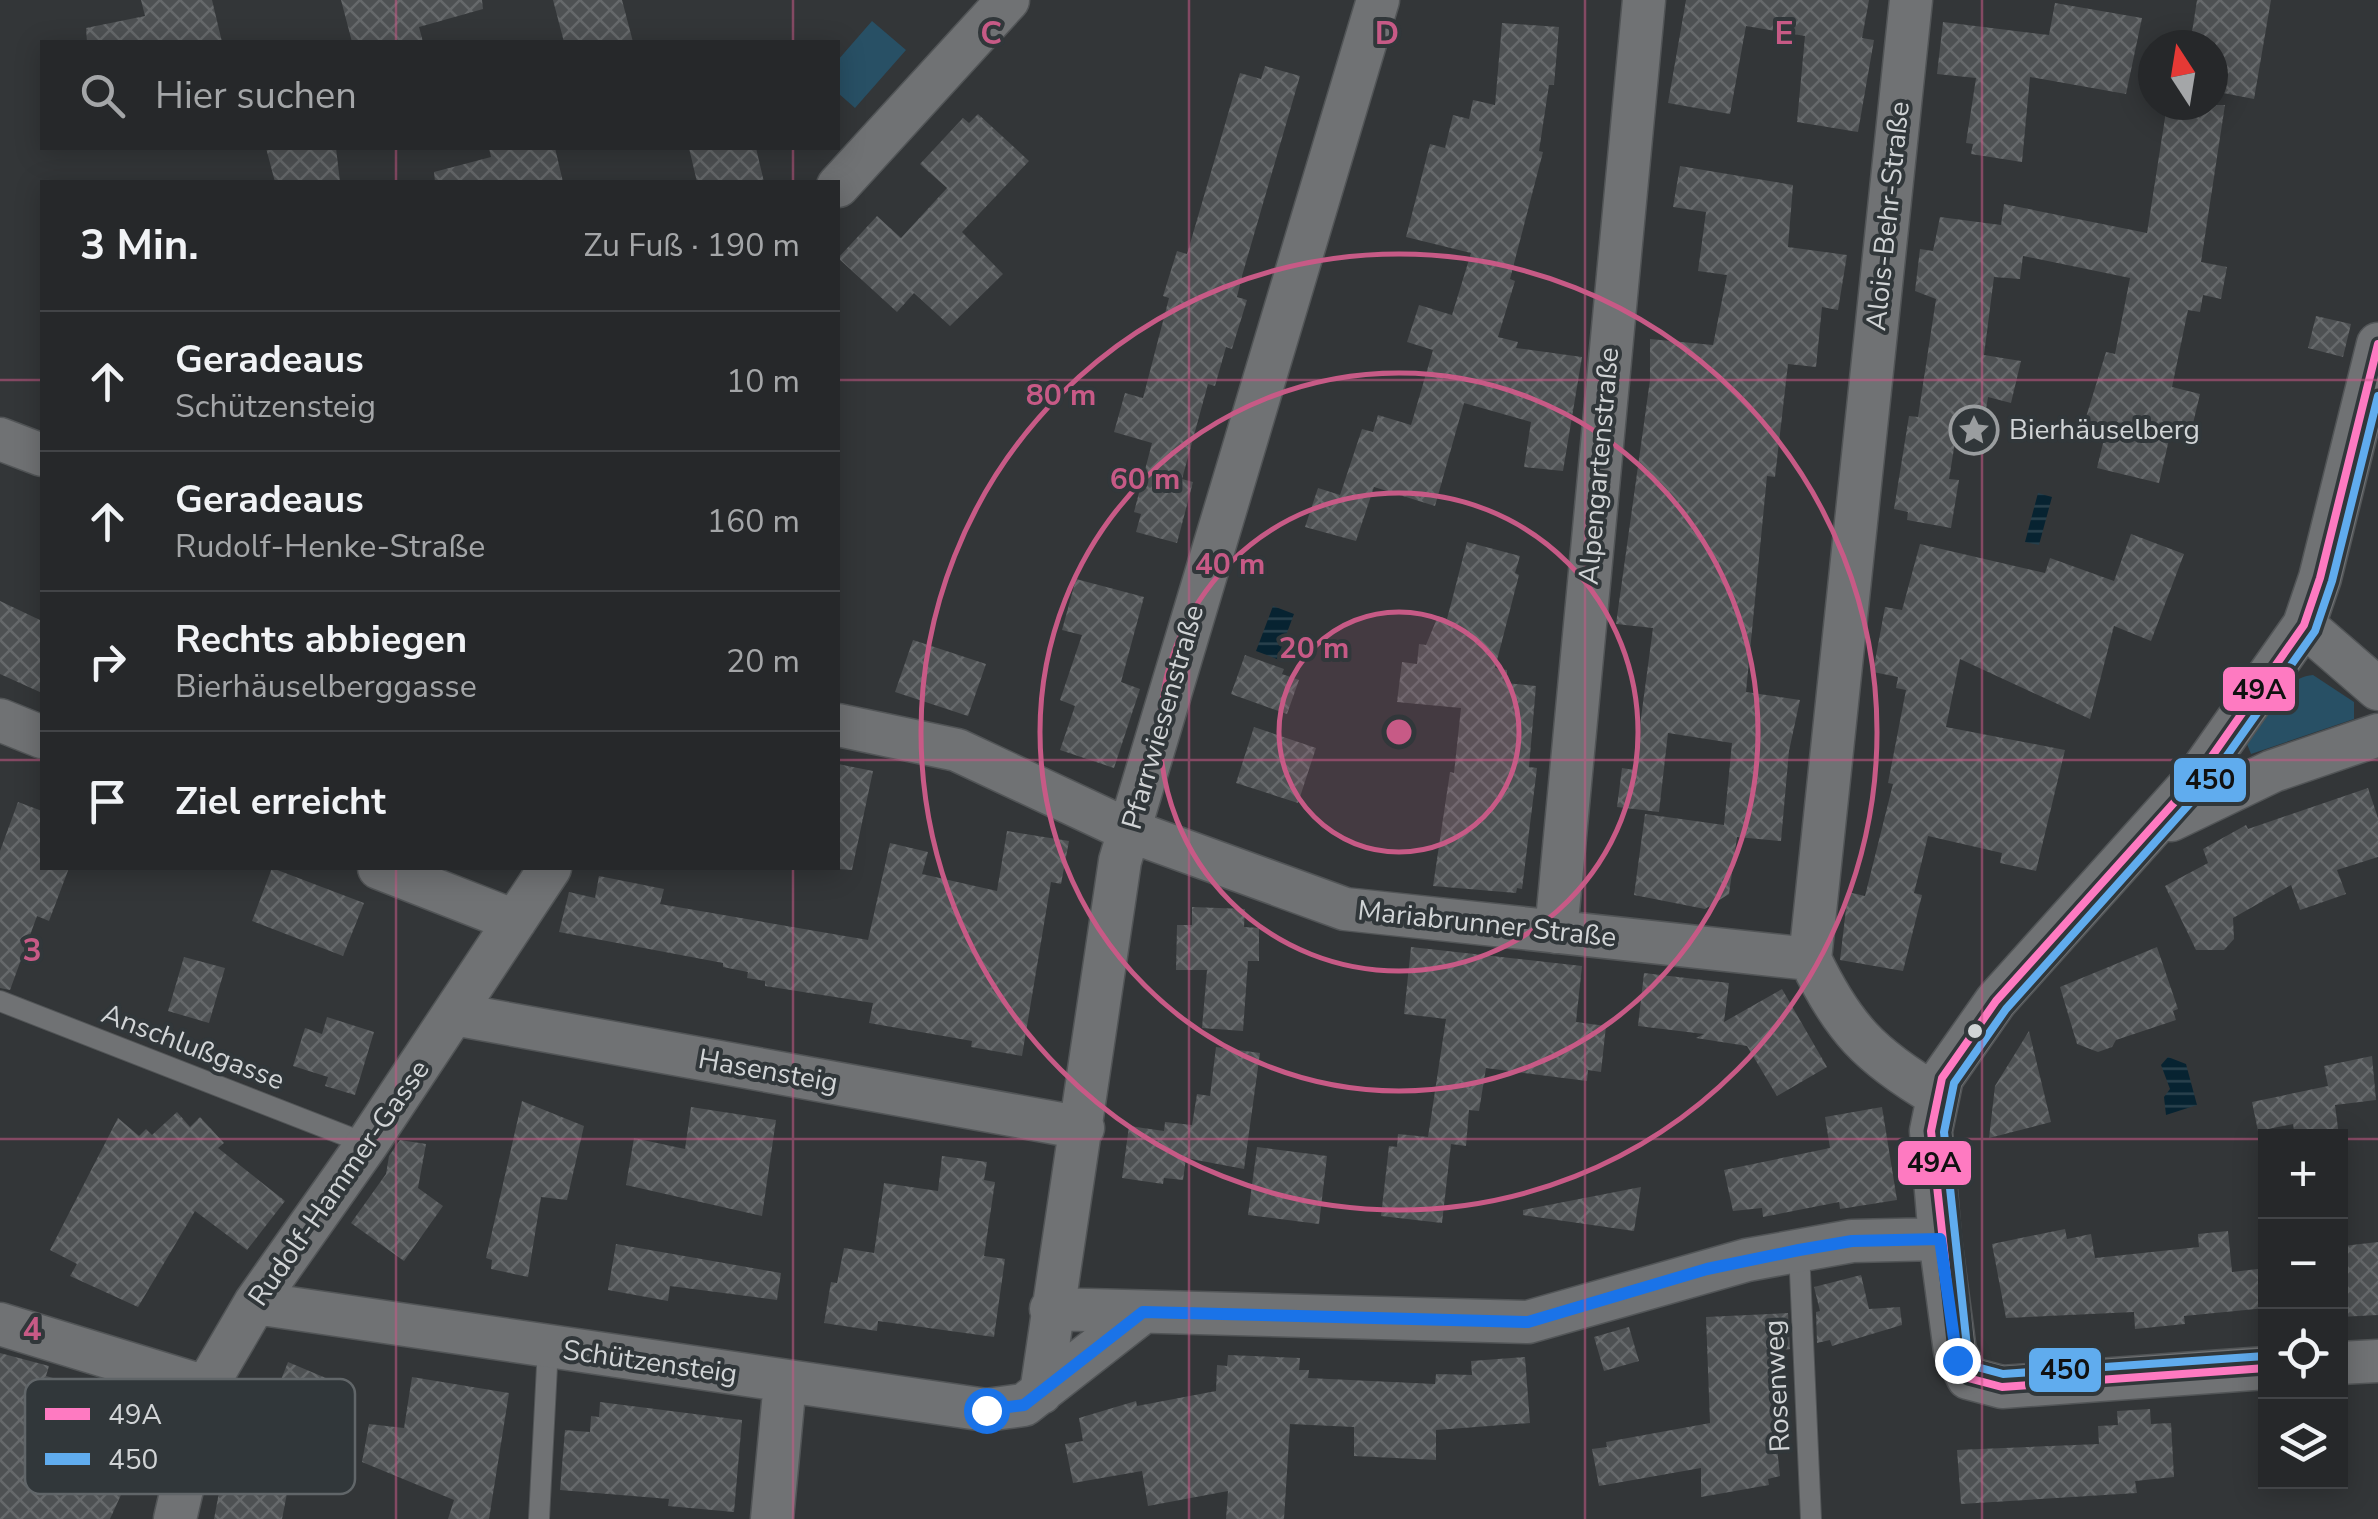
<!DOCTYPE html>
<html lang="de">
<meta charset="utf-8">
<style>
body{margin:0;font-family:"Nunito Sans",sans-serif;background:#323436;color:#f1f3f6}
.controls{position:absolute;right:30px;bottom:30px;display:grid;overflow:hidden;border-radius:0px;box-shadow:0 5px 25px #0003}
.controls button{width:90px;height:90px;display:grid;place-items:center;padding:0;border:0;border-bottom:2px solid #424447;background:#26282a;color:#f1f3f6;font:50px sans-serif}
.compass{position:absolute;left:2138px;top:30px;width:90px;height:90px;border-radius:50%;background:#26282a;box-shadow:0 5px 25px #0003;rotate:348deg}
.stop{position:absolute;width:30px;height:30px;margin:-22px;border:8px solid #1a73e8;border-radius:50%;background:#fff}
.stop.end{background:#1a73e8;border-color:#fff;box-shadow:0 2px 10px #0008}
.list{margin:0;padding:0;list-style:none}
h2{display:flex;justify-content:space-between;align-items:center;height:130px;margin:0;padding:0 40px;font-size:42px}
h2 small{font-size:32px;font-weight:400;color:#a4a6a8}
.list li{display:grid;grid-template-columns:65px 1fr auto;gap:30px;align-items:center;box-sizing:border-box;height:140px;padding:0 40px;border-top:2px solid #424447}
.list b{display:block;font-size:38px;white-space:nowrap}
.list p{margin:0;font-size:32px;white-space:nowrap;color:#a4a6a8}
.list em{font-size:32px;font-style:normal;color:#a4a6a8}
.icon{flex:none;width:55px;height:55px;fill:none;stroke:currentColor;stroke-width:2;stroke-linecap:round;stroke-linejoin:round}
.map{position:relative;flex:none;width:2378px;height:1519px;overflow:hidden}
.search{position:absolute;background:#26282a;box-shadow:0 5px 25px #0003;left:40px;top:40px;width:800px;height:110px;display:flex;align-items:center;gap:25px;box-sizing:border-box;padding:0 35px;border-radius:0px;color:#a4a6a8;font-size:38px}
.panel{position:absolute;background:#26282a;box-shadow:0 5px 25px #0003;left:40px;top:180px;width:800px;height:690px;border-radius:0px}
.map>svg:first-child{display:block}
.green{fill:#285065}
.water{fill:url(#water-rules)}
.building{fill:url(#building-cross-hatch)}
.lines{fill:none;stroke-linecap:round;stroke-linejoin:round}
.service-casing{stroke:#525557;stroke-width:22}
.minor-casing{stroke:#525557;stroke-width:45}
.service{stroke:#707274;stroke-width:20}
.minor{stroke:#707274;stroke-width:42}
.bus-1-casing{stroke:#31373a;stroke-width:15}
.bus-2-casing{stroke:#31373a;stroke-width:15}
.bus-1{stroke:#fe7ac1;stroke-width:8}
.bus-2{stroke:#60acee;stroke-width:8}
.route{stroke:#1a73e8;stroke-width:12}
.grid{fill:none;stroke:#c75a86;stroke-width:2.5;stroke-opacity:0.55}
.ring{fill:none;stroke:#c75a86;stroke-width:5}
.bus-dot{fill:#d1d4d6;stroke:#31373a;stroke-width:4}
.labels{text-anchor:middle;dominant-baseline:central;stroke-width:8;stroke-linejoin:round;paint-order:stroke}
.street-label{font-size:28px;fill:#d1d4d6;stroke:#31373a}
.poi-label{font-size:28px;fill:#d1d4d6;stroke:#31373a;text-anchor:start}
.key{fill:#31373a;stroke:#616669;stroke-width:2.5}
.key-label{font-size:28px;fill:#d1d4d6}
.grid-label{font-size:32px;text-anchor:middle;font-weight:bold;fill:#c75a86;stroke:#31373a;stroke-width:8;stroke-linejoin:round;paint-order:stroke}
.centre{fill:#c75a86;stroke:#31373a;stroke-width:5}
.ring-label{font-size:30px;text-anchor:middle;font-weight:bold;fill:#c75a86;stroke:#31373a;stroke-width:8;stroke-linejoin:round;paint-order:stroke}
.line-badge{stroke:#31373a;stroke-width:4}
.pale-badge-label{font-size:28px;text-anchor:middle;font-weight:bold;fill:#111}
</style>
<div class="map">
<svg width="2378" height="1519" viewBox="0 0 2378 1519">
<defs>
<pattern id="water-rules" width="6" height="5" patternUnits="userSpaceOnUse" patternTransform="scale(2.5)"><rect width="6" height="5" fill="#072331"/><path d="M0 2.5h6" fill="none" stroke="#2a424e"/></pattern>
<pattern id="building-cross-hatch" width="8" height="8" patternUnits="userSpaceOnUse" patternTransform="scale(2.5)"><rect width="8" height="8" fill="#4e5153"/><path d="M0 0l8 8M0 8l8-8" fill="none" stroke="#66696b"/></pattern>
</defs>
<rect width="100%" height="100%" fill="#333638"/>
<path class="green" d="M872 21 906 50 855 108 838 93V60Z
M2313 675 2354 702V719L2251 754 2247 744C2262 719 2282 677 2313 675Z"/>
<path class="water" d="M2038 493 2052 497 2039 545 2025 542Z
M1273 606 1294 614 1277 659 1256 651Z
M2168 1057 2186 1064 2197 1105 2166 1115 2164 1097 2170 1089 2161 1065Z"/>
<path class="building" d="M141 0H212L222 42H87L86 28 145 16Z
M341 0H482L483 9 419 27 423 42H352Z
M553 0H622L633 42H564Z
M1686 0H1869L1862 38 1874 40 1858 132 1797 122 1805 36 1746 26 1730 114 1668 103Z
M2197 0H2271L2254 99 2213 91V45H2190Z
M2055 3 2142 18 2126 94 2030 77 2022 162 1971 154 1973 144 1966 143 1976 78 1937 74 1943 22 2049 35Z
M1502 23 1559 27 1554 85H1549L1539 151 1543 152 1510 279 1515 281 1498 337 1518 342 1516 348 1582 357 1563 471 1524 467 1531 422 1464 403 1435 506 1374 487 1356 541 1305 527 1318 488 1340 495 1362 429 1373 432 1378 415 1411 425 1433 350 1407 342 1419 305 1452 315 1471 253 1406 237 1430 144 1445 148 1453 115 1469 119 1473 100 1495 105Z
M1265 66 1300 76 1242 276 1237 297 1247 300 1232 349 1226 347 1215 386 1208 384 1182 479 1193 482 1177 543 1136 532 1141 514 1134 512 1152 443 1114 432 1125 393 1143 398 1169 298 1163 296 1177 251 1187 254 1240 73 1261 79Z
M2167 105H2225L2201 262 2227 267 2221 299 2203 295 2200 312 2188 310 2172 387 2200 394 2190 436 2171 431 2159 483 2097 468 2103 443 2091 440 2093 429 2083 427 2106 352 2115 354 2130 278 2023 256 2020 279 1994 277 1984 355 2021 361 2011 403 1988 397 1985 416 1960 412 1949 479 1959 480 1951 528 1907 520 1908 512 1894 509 1909 416 1918 417 1936 299 1915 291 1920 249 1933 251 1940 217 2001 225 2004 204 2147 233Z
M978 114 1029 161 962 232 1003 274 950 326 914 293 897 312 838 258 877 216 901 238 947 188 920 164 963 118 969 123Z
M266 148H336L340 182H275Z
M489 148H555L563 182H435L434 172 491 157Z
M689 148H756L764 182H697Z
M1680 166 1793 185 1788 247 1847 255 1838 310 1822 307 1816 367 1788 364 1775 477 1767 476 1746 692 1800 700 1789 751 1781 841 1737 837 1729 894 1705 909 1634 895 1645 814 1724 825 1732 743 1668 733 1659 812 1617 807 1622 768 1634 770 1653 628 1616 624 1650 380V339L1713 345 1727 275 1698 271 1706 212 1673 207Z
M2316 316 2351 324 2343 357 2308 348Z
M2131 534 2184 554 2151 641 2114 626 2090 719 1960 659 1946 727 2065 750 2036 871 2000 863 2002 853 1928 836 1914 893 1922 895 1903 971 1840 960 1848 892 1865 896 1893 784 1888 783 1906 690 1896 688 1898 677 1873 672 1885 607 1902 610 1920 544 2045 573 2050 558 2114 581Z
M1467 542 1520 556 1515 573 1519 575 1495 668 1507 670 1506 683 1536 686 1529 767 1537 768 1522 889 1517 888 1516 893 1433 886 1450 772 1454 773 1461 708 1397 702 1402 662 1417 664 1419 644 1426 645 1438 616 1447 619Z
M1076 579 1144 597 1121 682 1140 689 1114 768 1060 750 1075 706 1060 700 1082 635 1062 630Z
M0 601 42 621V693L0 674Z
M913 640 986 664 968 716 895 692Z
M1245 655 1284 669 1282 674 1299 680 1287 714 1231 694Z
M1254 727 1316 748 1298 803 1236 783Z
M838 764 873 771 852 870 838 869Z
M2368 788 2378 818V857L2337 870 2346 894 2300 910 2291 885 2233 918 2234 939 2224 950H2196L2165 886 2208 863 2203 849 2246 825 2248 829Z
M18 802 42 811V868H69L49 921 37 916 10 990 0 988V851Z
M1007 831 1069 841 1061 884 1051 882 1022 1056 971 1047 972 1041 869 1023 873 1003 765 986V981L747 978 748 972 723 967V963L559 932 569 892 595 898 599 876 664 889 660 904 868 940 890 843 928 852 922 874 997 891Z
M272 868 364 903 343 956 252 921Z
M1192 907 1245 909 1244 927 1259 928V961H1248L1243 1031 1202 1028 1207 970H1176L1177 925H1192Z
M1411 947 1582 966 1576 1022 1606 1026 1601 1072 1588 1070 1587 1081 1486 1068 1479 1111 1469 1110 1466 1146 1451 1144 1442 1223 1381 1216 1389 1146 1397 1147 1398 1134 1428 1137 1446 1019 1404 1014Z
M2157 947 2178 1009 2173 1011 2176 1020 2116 1040 2112 1047 2098 1052 2077 1044 2060 987Z
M184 957 225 968 209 1023 168 1011Z
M1644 973 1729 983 1724 1022 1782 989 1827 1067 1777 1096 1747 1046 1696 1038 1704 1034 1638 1026Z
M327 1017 374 1032 355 1095 325 1086 328 1077 293 1066 305 1028 322 1034Z
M2029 1031 2051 1122 1989 1138 1995 1086Z
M1216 1047 1260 1053 1244 1169 1186 1158 1183 1180 1164 1178 1163 1184 1122 1178 1129 1126 1164 1131 1165 1122 1192 1125 1197 1094 1210 1096Z
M2372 1056 2376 1100 2335 1105 2339 1136H2295L2293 1124 2258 1131 2252 1102 2328 1086 2324 1066Z
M522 1101 584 1126 567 1200 541 1197 528 1277 491 1269 492 1260 486 1258Z
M691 1107 776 1120 762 1216 626 1185 634 1138 685 1149Z
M1882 1107 1897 1200 1840 1209 1839 1202 1763 1217 1762 1208 1733 1211 1724 1170 1830 1148 1825 1117Z
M177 1112 190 1127 200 1117 224 1143 218 1148 285 1201 247 1250 195 1211 138 1307 70 1276 77 1264 50 1250 118 1118 139 1136 146 1129 152 1135Z
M400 1140 426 1144 418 1188 443 1206 404 1261 351 1223 386 1174 389 1156Z
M1257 1147 1327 1156 1319 1224 1248 1215Z
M942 1156 987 1162 984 1180 995 1182 984 1256 1005 1259 994 1337 878 1321 877 1331 824 1323 831 1282 837 1283 844 1248 874 1253 884 1183 938 1191Z
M1641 1187 1634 1231 1523 1215V1210Z
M2065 1229 2067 1239 2091 1234 2095 1258 2199 1247 2198 1234 2228 1231 2232 1272 2266 1268V1308L2184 1316 2185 1324 2135 1329 2134 1312 2006 1318 1992 1244Z
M2378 1242V1315L2340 1317 2343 1246Z
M616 1244 781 1273 777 1300 670 1286 668 1301 608 1290Z
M1861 1275 1869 1309 1900 1307 1902 1325 1832 1346 1830 1340 1817 1343 1816 1312 1820 1311 1814 1287Z
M1788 1313 1790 1349 1775 1352 1777 1391H1771L1780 1476 1768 1479 1769 1485 1701 1497V1468L1599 1486 1592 1449 1607 1447 1606 1442 1710 1423 1706 1317Z
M1629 1327 1639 1361 1604 1371 1594 1337Z
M0 1353 49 1366 46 1376 92 1389 156 1418 110 1519H0Z
M1228 1355 1300 1358 1299 1370H1309L1308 1378 1435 1384 1436 1374 1472 1375 1471 1361 1525 1357 1530 1423 1436 1430V1460L1354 1456V1427L1290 1424 1284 1519H1226L1228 1491 1148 1506 1142 1471 1073 1483 1065 1444 1083 1441 1079 1418 1136 1401 1137 1406 1216 1391 1217 1365 1227 1366Z
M288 1362 333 1381 309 1438 265 1420Z
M412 1377 509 1393 489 1519H448L454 1500 362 1462 369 1424 404 1428Z
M600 1402 742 1420 734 1512 668 1506 669 1499 560 1490 565 1430 590 1432 591 1416 599 1417Z
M2150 1409 2151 1424 2171 1423 2174 1477 2135 1481 2137 1493 1961 1504 1957 1450 2099 1444 2098 1426 2118 1425 2117 1411Z
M223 1471 289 1483 282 1519H214Z"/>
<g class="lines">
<g class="service-casing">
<path id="service" d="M0 1001 367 1144
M1799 1250 1811 1519
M539 1519 548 1347"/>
</g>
<g class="minor-casing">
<path id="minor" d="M1911 0 1810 959C1843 1028 1870 1056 1936 1095
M838 186 1008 0
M0 439 42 455
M2304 625 2378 689
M0 720 42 737
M838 725 957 750 1130 831 1345 909 1810 959
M2171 820 2273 771 2378 735
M379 868 515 921
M1556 932 1644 0
M454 1014 1083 1128
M255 1303 986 1410 1024 1405 1143 1312
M1051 1309 1528 1322 1747 1260 1852 1241 1940 1239
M0 1324 206 1387
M2340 1363 2378 1361
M2266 1368 2002 1387 1968 1378 1955 1351 1940 1239 1931 1131 1942 1078 1996 1001 2198 776 2304 625 2320 578 2378 344
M1041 1393 1120 861 1378 0
M175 1519 206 1387 255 1303 367 1144 550 868
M772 1519 785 1382"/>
</g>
<use href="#service" class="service"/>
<use href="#minor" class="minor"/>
<g class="bus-1-casing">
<path id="bus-1" d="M2266 1368 2002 1387 1968 1378 1955 1351 1931 1131 1942 1078 1996 1001 2198 776 2304 625 2320 578 2378 344"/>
</g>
<g class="bus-2-casing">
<path id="bus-2" d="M2265 1356 2003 1374 1977 1367 1967 1347 1944 1132 1954 1083 2006 1009 2207 784 2315 631 2332 581 2378 396"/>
</g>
<use href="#bus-1" class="bus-1"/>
<use href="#bus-2" class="bus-2"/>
</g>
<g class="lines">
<path class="route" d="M986 1410 1024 1405 1143 1312 1528 1322 1707 1269 1799 1250 1852 1241 1940 1239 1957 1360"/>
</g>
<path class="grid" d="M396 0V42M793 0V42M1189 0V1519M1585 0V1519M1982 0V1519M396 148V182M793 148V182M0 380H42M838 380H2378M0 760H42M838 760H2378M396 868V1519M793 868V1519M0 1139H2266M2340 1139H2378"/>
<circle cx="1399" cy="732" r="120" fill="#c75a86" fill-opacity=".12"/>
<g class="ring">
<circle cx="1399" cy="732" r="120"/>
<circle cx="1399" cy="732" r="239"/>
<circle cx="1399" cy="732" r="359"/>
<circle cx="1399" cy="732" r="478"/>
</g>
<defs>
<g id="sight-ring" transform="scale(2.5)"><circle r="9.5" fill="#31373a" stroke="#9a9d9f" stroke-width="1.5"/><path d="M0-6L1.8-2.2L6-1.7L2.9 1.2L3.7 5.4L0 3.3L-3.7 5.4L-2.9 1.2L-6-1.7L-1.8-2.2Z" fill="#9a9d9f"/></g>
</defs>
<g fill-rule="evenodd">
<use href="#sight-ring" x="1974" y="430"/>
</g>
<circle class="bus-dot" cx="1975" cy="1031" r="9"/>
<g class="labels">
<g class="street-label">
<text transform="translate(1888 216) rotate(-84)">Alois-Behr-Straße</text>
<text transform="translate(1599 466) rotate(-85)">Alpengartenstraße</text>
<text transform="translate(1163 717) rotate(-74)">Pfarrwiesenstraße</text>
<text transform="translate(1487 924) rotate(6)">Mariabrunner Straße</text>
<text transform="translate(193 1047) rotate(21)">Anschlußgasse</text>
<text transform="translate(768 1071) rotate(10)">Hasensteig</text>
<text transform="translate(339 1183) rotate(-55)">Rudolf-Hammer-Gasse</text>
<text transform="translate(650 1362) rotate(8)">Schützensteig</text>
<text transform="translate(1777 1386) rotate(-93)">Rosenweg</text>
</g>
<g class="poi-label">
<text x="2009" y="430">Bierhäuselberg</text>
</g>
</g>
<rect x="25" y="1379" width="330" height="115" rx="15" class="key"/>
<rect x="45" y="1408" width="45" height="12" fill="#fe7ac1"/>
<rect x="45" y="1453" width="45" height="12" fill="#60acee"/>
<g class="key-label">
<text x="108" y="1424">49A</text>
<text x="108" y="1469">450</text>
</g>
<g class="grid-label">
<text x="991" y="44">C</text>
<text x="1387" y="44">D</text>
<text x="1784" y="44">E</text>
<text x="32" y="961">3</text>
<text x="32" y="1340">4</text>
</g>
<circle cx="1399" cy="732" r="15" class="centre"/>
<g class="ring-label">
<text x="1061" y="405">80 m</text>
<text x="1145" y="489">60 m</text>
<text x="1230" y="574">40 m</text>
<text x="1314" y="658">20 m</text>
</g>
<g class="line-badge">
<rect x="2221" y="665" width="76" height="48" rx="10" fill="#fe7ac1"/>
<rect x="2172" y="756" width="76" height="48" rx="10" fill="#60acee"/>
<rect x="1896" y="1139" width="77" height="48" rx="10" fill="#fe7ac1"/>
<rect x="2027" y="1346" width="76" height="48" rx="10" fill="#60acee"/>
</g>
<g class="pale-badge-label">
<text x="2259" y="699">49A</text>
<text x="2210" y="789">450</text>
<text x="1934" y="1172">49A</text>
<text x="2065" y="1379">450</text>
</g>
</svg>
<div class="controls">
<button>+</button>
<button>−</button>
<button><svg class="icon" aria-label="locate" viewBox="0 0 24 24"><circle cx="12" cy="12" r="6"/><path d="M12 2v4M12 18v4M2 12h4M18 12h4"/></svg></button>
<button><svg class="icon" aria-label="layers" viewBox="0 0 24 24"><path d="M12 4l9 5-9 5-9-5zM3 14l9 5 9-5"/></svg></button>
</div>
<svg class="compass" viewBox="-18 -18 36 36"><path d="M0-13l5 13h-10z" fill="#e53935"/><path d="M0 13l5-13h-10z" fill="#a4a6a8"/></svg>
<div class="stop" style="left:986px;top:1410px"></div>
<div class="stop end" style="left:1957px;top:1360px"></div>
<div class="search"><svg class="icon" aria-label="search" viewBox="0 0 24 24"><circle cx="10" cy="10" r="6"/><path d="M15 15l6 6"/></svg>Hier suchen</div>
<section class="panel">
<h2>3 Min.<small>Zu Fuß · 190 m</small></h2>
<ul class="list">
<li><svg class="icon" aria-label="ahead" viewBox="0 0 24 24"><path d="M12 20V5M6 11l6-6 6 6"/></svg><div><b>Geradeaus</b><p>Schützensteig</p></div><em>10 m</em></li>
<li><svg class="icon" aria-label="ahead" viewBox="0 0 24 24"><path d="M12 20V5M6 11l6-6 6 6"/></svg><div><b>Geradeaus</b><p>Rudolf-Henke-Straße</p></div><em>160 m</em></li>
<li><svg class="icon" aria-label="right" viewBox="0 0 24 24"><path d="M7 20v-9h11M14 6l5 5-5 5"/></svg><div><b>Rechts abbiegen</b><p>Bierhäuselberggasse</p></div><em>20 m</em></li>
<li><svg class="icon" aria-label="arrive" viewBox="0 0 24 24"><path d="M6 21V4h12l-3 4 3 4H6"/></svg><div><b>Ziel erreicht</b></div></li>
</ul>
</section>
</div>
